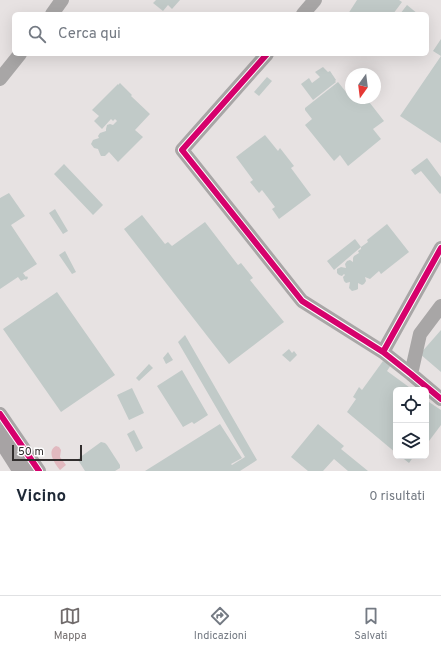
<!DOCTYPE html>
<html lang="it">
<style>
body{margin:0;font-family:Overpass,sans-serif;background:#f2f2f3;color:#1f2937}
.controls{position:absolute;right:12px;bottom:12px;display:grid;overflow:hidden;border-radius:6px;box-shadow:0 4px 16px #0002}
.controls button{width:36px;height:36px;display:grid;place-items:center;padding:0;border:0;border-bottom:1px solid #e0e1e3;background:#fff;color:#1f2937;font:20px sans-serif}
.compass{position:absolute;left:345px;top:68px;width:36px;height:36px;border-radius:50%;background:#fff;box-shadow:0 4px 16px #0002;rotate:194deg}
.scale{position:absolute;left:12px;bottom:10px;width:70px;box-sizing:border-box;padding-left:4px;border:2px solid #312d2d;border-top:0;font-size:11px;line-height:14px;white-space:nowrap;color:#312d2d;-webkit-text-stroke:3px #fff;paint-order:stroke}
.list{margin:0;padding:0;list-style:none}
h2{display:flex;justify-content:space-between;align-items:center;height:52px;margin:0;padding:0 16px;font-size:17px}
h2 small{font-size:13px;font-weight:400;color:#747a83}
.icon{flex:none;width:22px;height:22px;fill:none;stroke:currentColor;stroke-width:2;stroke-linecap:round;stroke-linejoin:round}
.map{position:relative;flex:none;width:441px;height:471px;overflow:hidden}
.search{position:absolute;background:#fff;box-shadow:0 4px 16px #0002;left:12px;right:12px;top:12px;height:44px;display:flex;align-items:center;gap:10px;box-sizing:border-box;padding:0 14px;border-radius:6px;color:#747a83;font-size:15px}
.sheet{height:124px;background:#fff}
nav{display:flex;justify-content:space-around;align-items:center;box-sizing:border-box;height:56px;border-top:1px solid #e0e1e3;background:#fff;font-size:11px;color:#747a83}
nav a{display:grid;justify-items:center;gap:2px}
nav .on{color:#716c6c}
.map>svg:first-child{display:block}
.water{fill:#e1b9bf}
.building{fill:#c1cac8}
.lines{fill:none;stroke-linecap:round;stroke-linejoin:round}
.minor{stroke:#a8a6a6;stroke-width:14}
.highway{stroke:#a7a3a4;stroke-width:20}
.cycleway-casing{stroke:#fff;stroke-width:8}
.cycleway{stroke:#d6006c;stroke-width:6}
</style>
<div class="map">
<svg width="441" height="471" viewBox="0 0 441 471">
<rect width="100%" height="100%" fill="#e7e2e2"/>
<path class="water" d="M56 446 59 447 61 450 60 457 66 465 60 470C55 464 46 451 56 446Z"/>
<path class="building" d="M156 0H180L172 9 168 5 163 11 153 3Z
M357 0H399L402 2 393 14H348Z
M407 5 418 14H400Z
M441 39V143L400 116 441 56 433 51Z
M323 67 328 72 330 71 336 80 335 81 336 82 313 100 301 84 309 78 312 83 320 77 315 72Z
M267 77 272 81 259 96 254 92Z
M338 82 354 102 359 98H366L384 121 373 129 381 139 348 166 340 155 334 161 305 125 312 119 305 110V108Z
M120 83 132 95 131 96 150 114 135 130 143 137 118 162 109 152 105 156H101L100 154 98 149 94 148 91 144 93 140 99 138 98 136 100 133 106 131V129L107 125 110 124 113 125 117 121 115 119 113 121 111 119 102 129 94 121 99 116 92 110 118 84V85Z
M265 135 278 151 280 148 294 166 291 168 311 195 279 219 272 209 275 207 262 190 259 193 250 182 253 180 236 157Z
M427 158 441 177V193L440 194 421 171 415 175 411 170Z
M64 164 103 205 93 215 54 174Z
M9 193 25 216 11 225 37 264 23 273 26 277 27 276 28 278 26 280 25 279 21 281 18 277 0 289V198Z
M55 209 68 231 63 234 49 213Z
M142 215 165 244 168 242 172 246 205 222 238 265 241 263 253 278 250 280 284 322 229 364 124 229Z
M387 224 409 252 381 274 379 271 370 279 365 277 366 281 364 284 362 285 358 283V289L356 290 352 291 349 288 350 282 346 283 344 281 343 277 345 275 344 274 342 276 339 275 337 273V269L341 267 346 268 345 264 347 261 350 260 353 262V258L354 256 359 253 358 251 361 249V247L334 270 327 261 355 239 361 247 368 242 367 240Z
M65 251 76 272 72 274 59 255Z
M57 292 115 375 61 412 3 329Z
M441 330V372L420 354Z
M185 335 257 460 240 471H145L220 424 242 458 231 464 232 465 245 457 178 342Z
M289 349 292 353 294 351 297 355 290 362 282 355Z
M168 352 173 360 166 364 163 358Z
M383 361 391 365 387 371 413 390H396V453L347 412 356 399 353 397 359 387 362 390Z
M149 364 153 368 139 381 136 378Z
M182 370 208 415 194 424 192 422 183 427 157 386Z
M132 388 144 413 129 420 117 395Z
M426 400 441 410V425L426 445Z
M318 424 344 446 341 449 368 471H348L334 459 323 471H308L291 457Z
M134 430 143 448 136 452 127 434Z
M101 442 105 443 107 445 120 465V468L115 471H85L78 460 79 458Z
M400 456H414L409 463Z"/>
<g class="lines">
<path class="minor" d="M52 14 62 0
M303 14 315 0
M267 54 182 150 302 301 383 352 411 374 441 399
M0 79 20 54
M383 352 441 248
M411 374 420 334 441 306
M0 414 39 471"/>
<path class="highway" d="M0 435 23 471"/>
<g class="cycleway-casing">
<path id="cycleway" d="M267 54 182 150 302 301 383 352 411 374 441 399
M383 352 441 248
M0 414 39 471"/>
</g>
<use href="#cycleway" class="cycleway"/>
</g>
</svg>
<div class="controls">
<button><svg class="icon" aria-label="locate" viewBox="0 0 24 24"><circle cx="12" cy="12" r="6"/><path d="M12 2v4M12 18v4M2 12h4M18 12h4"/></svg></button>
<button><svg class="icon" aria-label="layers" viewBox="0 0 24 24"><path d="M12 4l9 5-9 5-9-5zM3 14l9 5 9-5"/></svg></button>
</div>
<svg class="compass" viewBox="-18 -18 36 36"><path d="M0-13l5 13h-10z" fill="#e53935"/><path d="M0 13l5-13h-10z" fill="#747a83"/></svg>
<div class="scale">50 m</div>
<div class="search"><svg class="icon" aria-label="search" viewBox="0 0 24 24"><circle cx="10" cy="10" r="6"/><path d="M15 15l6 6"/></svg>Cerca qui</div>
</div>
<section class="sheet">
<h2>Vicino<small>0 risultati</small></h2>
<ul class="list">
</ul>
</section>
<nav>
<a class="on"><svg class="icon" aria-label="map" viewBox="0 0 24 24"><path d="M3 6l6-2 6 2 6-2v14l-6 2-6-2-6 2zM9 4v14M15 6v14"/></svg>Mappa</a>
<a><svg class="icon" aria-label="directions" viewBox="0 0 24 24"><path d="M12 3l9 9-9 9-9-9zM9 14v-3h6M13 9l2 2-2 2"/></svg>Indicazioni</a>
<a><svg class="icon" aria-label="saved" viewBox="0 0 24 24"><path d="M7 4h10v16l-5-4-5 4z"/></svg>Salvati</a>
</nav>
